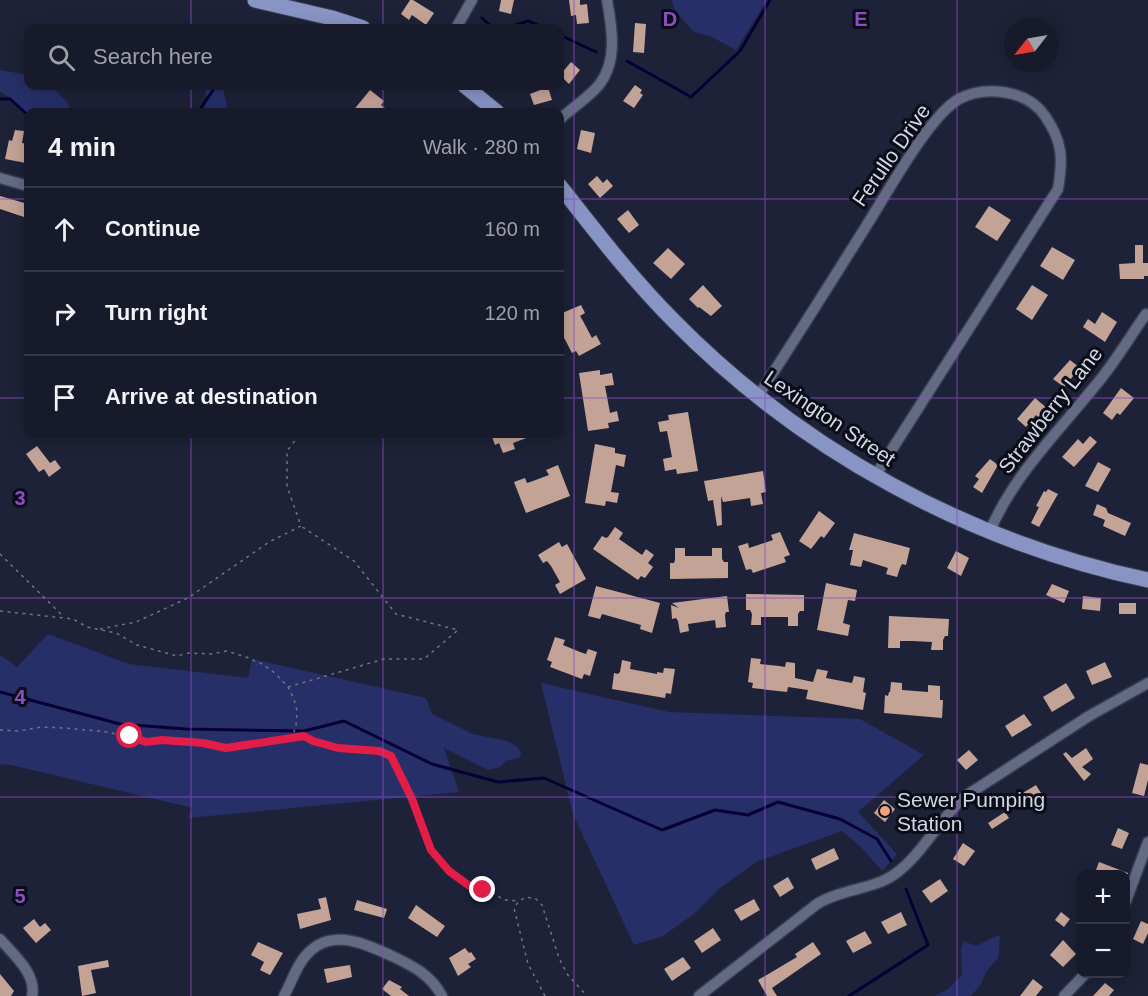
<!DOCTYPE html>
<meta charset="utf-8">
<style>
body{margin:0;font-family:Arial,sans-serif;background:#232736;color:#f1f3f6}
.controls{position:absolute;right:18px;bottom:18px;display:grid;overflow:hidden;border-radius:12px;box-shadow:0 3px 15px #0003}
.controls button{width:54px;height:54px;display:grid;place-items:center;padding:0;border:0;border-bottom:2px solid #353847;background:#161a2a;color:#f1f3f6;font:30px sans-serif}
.compass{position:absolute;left:1004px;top:18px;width:54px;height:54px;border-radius:50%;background:#161a2a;box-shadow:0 3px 15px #0003;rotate:239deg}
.stop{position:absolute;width:18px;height:18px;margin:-14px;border:4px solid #e11d48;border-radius:50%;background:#fff}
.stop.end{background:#e11d48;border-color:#fff;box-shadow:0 2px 6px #0008}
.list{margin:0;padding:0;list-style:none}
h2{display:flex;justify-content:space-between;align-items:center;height:78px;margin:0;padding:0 24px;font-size:26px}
h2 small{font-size:20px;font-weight:400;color:#9ea1a8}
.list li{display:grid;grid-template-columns:39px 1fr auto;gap:18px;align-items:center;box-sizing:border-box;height:84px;padding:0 24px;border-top:2px solid #353847}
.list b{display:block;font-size:22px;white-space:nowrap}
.list em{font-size:20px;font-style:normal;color:#9ea1a8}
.icon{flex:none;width:33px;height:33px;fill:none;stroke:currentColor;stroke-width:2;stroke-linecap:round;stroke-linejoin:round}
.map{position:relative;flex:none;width:1148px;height:996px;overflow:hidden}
.search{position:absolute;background:#161a2a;box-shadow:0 3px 15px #0003;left:24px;top:24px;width:540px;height:66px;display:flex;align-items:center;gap:15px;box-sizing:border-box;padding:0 21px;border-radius:12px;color:#9ea1a8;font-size:22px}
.panel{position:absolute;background:#161a2a;box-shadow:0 3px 15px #0003;left:24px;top:108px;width:540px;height:330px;border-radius:12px}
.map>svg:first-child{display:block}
.green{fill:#272f69}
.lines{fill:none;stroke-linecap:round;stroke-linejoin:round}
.stream{stroke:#060034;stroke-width:3}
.building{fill:#c4a397}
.street-casing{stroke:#383c4f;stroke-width:13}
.primary-casing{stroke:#383c4f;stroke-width:17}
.path{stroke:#6f7386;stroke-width:1.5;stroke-dasharray:3 4.5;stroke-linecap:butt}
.street{stroke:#636a84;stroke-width:10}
.primary{stroke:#8894c4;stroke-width:15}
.path-bridge{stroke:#6f7386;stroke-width:1.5;stroke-dasharray:3 4.5;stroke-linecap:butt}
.route{stroke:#e11d48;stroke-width:8}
.grid{fill:none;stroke:#8c4ec7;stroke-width:1.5;stroke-opacity:0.55}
.poi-dot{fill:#f2a081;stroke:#0a0c16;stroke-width:2}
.labels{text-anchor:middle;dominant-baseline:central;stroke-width:6;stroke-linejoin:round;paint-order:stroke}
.street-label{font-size:21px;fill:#d2d6e5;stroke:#0a0c16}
.poi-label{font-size:21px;fill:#d2d6e5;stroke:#0a0c16;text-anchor:start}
.grid-label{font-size:20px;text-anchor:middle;font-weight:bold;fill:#8c4ec7;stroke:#0a0c16;stroke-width:6;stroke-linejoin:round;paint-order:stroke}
</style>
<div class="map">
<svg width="1148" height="996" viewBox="0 0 1148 996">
<rect width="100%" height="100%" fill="#1d2238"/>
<path class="green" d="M672 0H767L736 50 710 36 694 32 674 10Z
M0 70 28 75V86L52 87 67 102 72 112 28 114 8 96 0 92Z
M203 86H222L227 104 226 112H202C208 104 208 95 203 86Z
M48 634 129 664 248 678 252 659 426 698 432 714 473 734 507 741 518 747 521 753 520 757 506 761 500 767 488 770 444 748 459 792 188 818 193 808 11 765 0 764V655L17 667Z
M541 683 669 712 860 719 924 755 858 812 897 854 882 871 861 847 842 831 756 862 720 888 694 914 663 936 634 945 573 814Z
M997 936H1000L998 958 986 972 981 984 971 996H935L948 989 962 975 961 948 964 941 976 946Z"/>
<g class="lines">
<path class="stream" d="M482 18 493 28
M273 28 277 26
M506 28 528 21 545 28
M560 35 596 52
M627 61 691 97 740 51 770 0
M0 99H10L28 115
M198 112 216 86
M0 692 120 724 186 729 304 731 344 721 432 764 498 782 544 778 662 830 715 810 748 815 778 802 840 819 877 839 891 861
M849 996 928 945 906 889"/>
</g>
<path class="building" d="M410 0H413L434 13 426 25 412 15 409 20 401 14Z
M501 0H514L511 14 499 11Z
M569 0H580V5L587 4 589 23 577 24 576 15 571 16Z
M635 23 646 24 644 53 633 52Z
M571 62 580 70 569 84 560 75Z
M635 85 642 90 640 93 643 95 634 108 623 101Z
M548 87 552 100 534 105 530 94Z
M370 90 384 101 381 105 390 112H352Z
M15 130 24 131 22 143 27 144 26 150 28 151 26 163 5 159 9 140 12 141Z
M581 130 595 133 591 153 577 149Z
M597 176 603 183 607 179 613 186 600 198 588 184Z
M0 196 28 204 24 217 0 209Z
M989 206 1011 220 997 241 975 227Z
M628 210 639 225 629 233 617 219Z
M1135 245H1143V263H1148V276H1144V279H1120L1119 264 1135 263Z
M1052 247 1075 260 1063 280 1040 266Z
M668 248 685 264 671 279 653 263Z
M703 285 722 306 711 316 699 307 698 308 689 299Z
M1032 285 1048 295 1032 320 1016 309Z
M581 305 585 313 580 316 583 321 592 338 596 335 601 344 579 356 576 351 572 353 560 330V314Z
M1102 312 1117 322 1105 342 1083 327 1088 319 1095 324Z
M1070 360 1080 368 1064 387 1053 379Z
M600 370V375L612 373 614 385 605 386 610 413 617 411 619 421 608 423 609 428 588 431 579 373Z
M1121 388 1134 398 1120 415 1117 413 1112 420 1103 413Z
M1035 398 1048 409 1040 419 1036 415 1026 427 1017 419Z
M688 412 698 471 677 474 676 469 665 471 663 459 672 457 667 431 660 432 658 422 669 420 668 415Z
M491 434H537L513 443 515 449 503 453 499 443 495 445Z
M1090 436 1097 442 1074 467 1062 457 1078 439 1083 444Z
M595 444 615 448V453L626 455 624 467 616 465 611 492 619 493 617 503 606 501 605 506 585 503Z
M37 446 50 463 55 460 61 468 49 477 44 469 39 472 26 454Z
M990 459 998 465 982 493 973 487 979 479 975 476Z
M1098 462 1111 469 1098 492 1085 486Z
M558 465 570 496 526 513 514 482 525 478 527 483 533 481 549 475 546 470Z
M763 471 766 492 761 493 763 504 751 506 750 498 723 502 721 496 722 525 717 526 713 500 708 501 704 481Z
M1048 489 1058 494 1039 527 1031 523 1039 507 1036 506 1044 491 1046 492Z
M1097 504 1106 508 1108 513 1131 523 1125 536 1103 526 1105 520 1093 515Z
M819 511 835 523 824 538 821 536 811 549 799 541Z
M615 527 623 533 619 539 642 555 646 549 654 555 648 563 653 567 645 578 641 576 638 580 593 549 602 536 606 538 608 537Z
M780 532 790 555 784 557 786 562 753 573 751 569 746 570 738 546 748 543 749 548 773 540 771 535Z
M854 533 910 548 906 565 902 564 900 568 897 577 886 574 888 568 863 560 861 567 850 565 853 550H849Z
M559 542 562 547 567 544 586 579 560 594 555 585 560 582 551 566 547 561 543 563 538 555Z
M675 548H685V556H712V548H722V559L724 562H728V578L670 579V563H674L675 560Z
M956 551 969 558 961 576 947 568Z
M826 583 857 590 855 601 848 600 843 623 850 625 848 636 817 630Z
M1052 584 1069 591 1064 603 1046 595Z
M596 586 660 603 652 633 640 629 641 625 602 614 600 619 588 616Z
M746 594 804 595V611H800L798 614V626H788V617H761V625H751L752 614 750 610H746Z
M727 596 729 612H726L725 615 726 627 716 628 715 620 688 624 689 631 680 633 678 621 676 618 672 619 671 605 679 608 672 603Z
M1083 596 1101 598 1100 611 1082 609Z
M1119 603H1136V614H1119Z
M889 616 949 619 948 636H945L943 640V650H931L932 642 912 641H900V648H888Z
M555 637 565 640 563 645 580 652 586 654 588 649 597 652 590 676 584 674 582 679 550 667 552 662 547 660Z
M751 658 761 659 760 664 779 666 785 667 786 662 795 663V678L813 682 817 669 828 671 826 678 852 683 854 676 865 678 863 692 866 693 863 710 806 699 808 690 788 687 787 692 752 688 753 683 748 682Z
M622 660 631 662 630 669 657 674V672L663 673 664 668 675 669 671 694 666 693 665 698 612 689 614 673 618 674 620 672Z
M1105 662 1112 677 1092 685 1086 671Z
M891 682 902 683V690L928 692V685L940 686V700H943L942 718 884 713 885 695 888 696 889 692H890Z
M1066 683 1075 698 1052 712 1043 697Z
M1024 714 1032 725 1012 737 1005 726Z
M1086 748 1093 759 1082 767 1091 774 1084 781 1063 754 1066 752 1072 758Z
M969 750 978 760 966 770 957 760Z
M1140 763 1148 765V780L1144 796 1132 793Z
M1036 785 1046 801 1036 808 1033 803 1024 809 1016 797Z
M884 800 895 809 885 822 874 813Z
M1005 812 1009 818 992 829 988 823Z
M1118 828 1129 833 1122 849 1111 845Z
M963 843 975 851 964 866 953 859Z
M834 848 839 859 816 870 811 859Z
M1099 862 1128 873V874H1099L1100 872 1096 870Z
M788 877 794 888 780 897 773 886Z
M940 879 948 891 931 903 922 891Z
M326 897 331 920 300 929 297 914 321 909 318 899Z
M754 899 760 910 741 921 734 910Z
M357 900 387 909 384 918 354 910Z
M416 905 445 926 437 937 408 918Z
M901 912 907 925 888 934 881 922Z
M1061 912 1070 919 1064 927 1055 920Z
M34 919 40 927 45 923 51 930 36 943 23 928Z
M1141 921 1148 924V933L1143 944 1133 939Z
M713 928 721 940 702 953 694 941Z
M865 931 872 943 853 953 846 941Z
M1063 940 1076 954 1063 967 1050 955Z
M258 942 283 953 270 975 260 970 264 962 251 955Z
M813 942 821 954 772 988 777 996H767L758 980 797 957 795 954Z
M465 948 469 953 471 952 476 959 468 964 471 967 458 976 449 958Z
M683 957 691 968 672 981 664 969Z
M108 960 109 967 91 970 96 993 82 996 78 966Z
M350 965 352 977 327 983 324 969Z
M0 974 14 991 11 996H0Z
M1033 979 1043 987 1036 996H1020Z
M389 980 402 987 400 989 409 996H391L382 989Z
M1105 983 1114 990 1109 996H1093Z"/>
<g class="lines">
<g class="street-casing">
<path id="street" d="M456 28 472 0
M560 119C572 108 588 98 599 85 618 61 612 28 607 0
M0 178 28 186
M758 396C796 338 833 279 870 220 889 190 930 115 959 99 986 85 1027 90 1045 116 1063 142 1063 159 1058 189L875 476
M990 531C1013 476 1058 432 1095 386 1114 364 1129 338 1146 314
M1126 901 1148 842
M0 939C13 954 37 974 32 996
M284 996C290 985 294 973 301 962 325 925 361 942 392 956 413 966 431 975 442 996
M699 996 817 904C841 889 875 889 895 874 924 853 939 818 967 795L1089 716 1148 683
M1064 996 1085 974"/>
</g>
<g class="primary-casing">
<path id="primary" d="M255 0 332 18 363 28
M465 86 497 112
M560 186C596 232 632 279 674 321 802 451 969 542 1148 580"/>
</g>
<path class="path" d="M0 554 63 616
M0 611 73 619 87 627 116 633 137 645 177 656 189 653 211 654 227 651 246 657 262 664 275 673 288 687 294 699 297 711 296 725 294 732
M100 629 136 622 188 598 269 542 301 526 287 486V451L300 434
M288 687 384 659H424L458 630 396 614 354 561 301 526
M0 730 19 731 41 727 64 728 108 732 146 742 162 740 203 743 226 748 304 736 313 741 338 748 379 751 391 756 412 799 431 850 449 871 475 890 492 892 504 900 519 901
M545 996 528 964 514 908 519 901 526 897 536 899 542 905 559 958 567 974 587 996"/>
<use href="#street" class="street"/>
<use href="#primary" class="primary"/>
<path class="path-bridge" d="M291 738 294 732"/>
</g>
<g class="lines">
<path class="route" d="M130 736 146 742 162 740 203 743 226 748 304 736 313 741 338 748 379 751 391 756 412 799 431 850 449 871 475 890H483"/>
</g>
<path class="grid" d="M191 0V28M383 0V28M574 0V996M765 0V996M957 0V996M191 86V112M383 86V112M0 199H28M560 199H1148M0 398H28M560 398H1148M191 434V996M383 434V996M0 598H1148M0 797H1148"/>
<circle class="poi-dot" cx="885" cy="811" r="6"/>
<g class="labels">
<g class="street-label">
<text transform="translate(891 155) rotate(-55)">Ferullo Drive</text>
<text transform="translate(1050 410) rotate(-52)">Strawberry Lane</text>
<text transform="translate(830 418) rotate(34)">Lexington Street</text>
</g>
<g class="poi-label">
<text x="897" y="799">Sewer Pumping<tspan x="897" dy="24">Station</tspan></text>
</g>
</g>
<g class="grid-label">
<text x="670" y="26">D</text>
<text x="861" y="26">E</text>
<text x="20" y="505">3</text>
<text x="20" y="704">4</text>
<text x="20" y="903">5</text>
</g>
</svg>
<div class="controls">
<button>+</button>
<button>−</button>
</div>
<svg class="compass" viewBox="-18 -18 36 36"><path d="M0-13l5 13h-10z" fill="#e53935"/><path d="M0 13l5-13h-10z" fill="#9ea1a8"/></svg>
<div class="stop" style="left:130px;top:736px"></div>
<div class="stop end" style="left:483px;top:890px"></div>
<div class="search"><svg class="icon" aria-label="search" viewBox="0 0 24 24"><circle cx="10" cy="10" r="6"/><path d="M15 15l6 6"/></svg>Search here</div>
<section class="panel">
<h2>4 min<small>Walk · 280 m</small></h2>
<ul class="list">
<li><svg class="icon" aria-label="ahead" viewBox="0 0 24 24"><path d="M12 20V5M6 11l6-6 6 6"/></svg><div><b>Continue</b></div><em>160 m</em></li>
<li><svg class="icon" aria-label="right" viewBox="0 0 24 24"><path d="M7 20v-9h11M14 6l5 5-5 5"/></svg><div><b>Turn right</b></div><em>120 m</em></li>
<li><svg class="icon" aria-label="arrive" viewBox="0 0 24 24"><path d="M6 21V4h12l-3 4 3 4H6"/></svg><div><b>Arrive at destination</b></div></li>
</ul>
</section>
</div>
